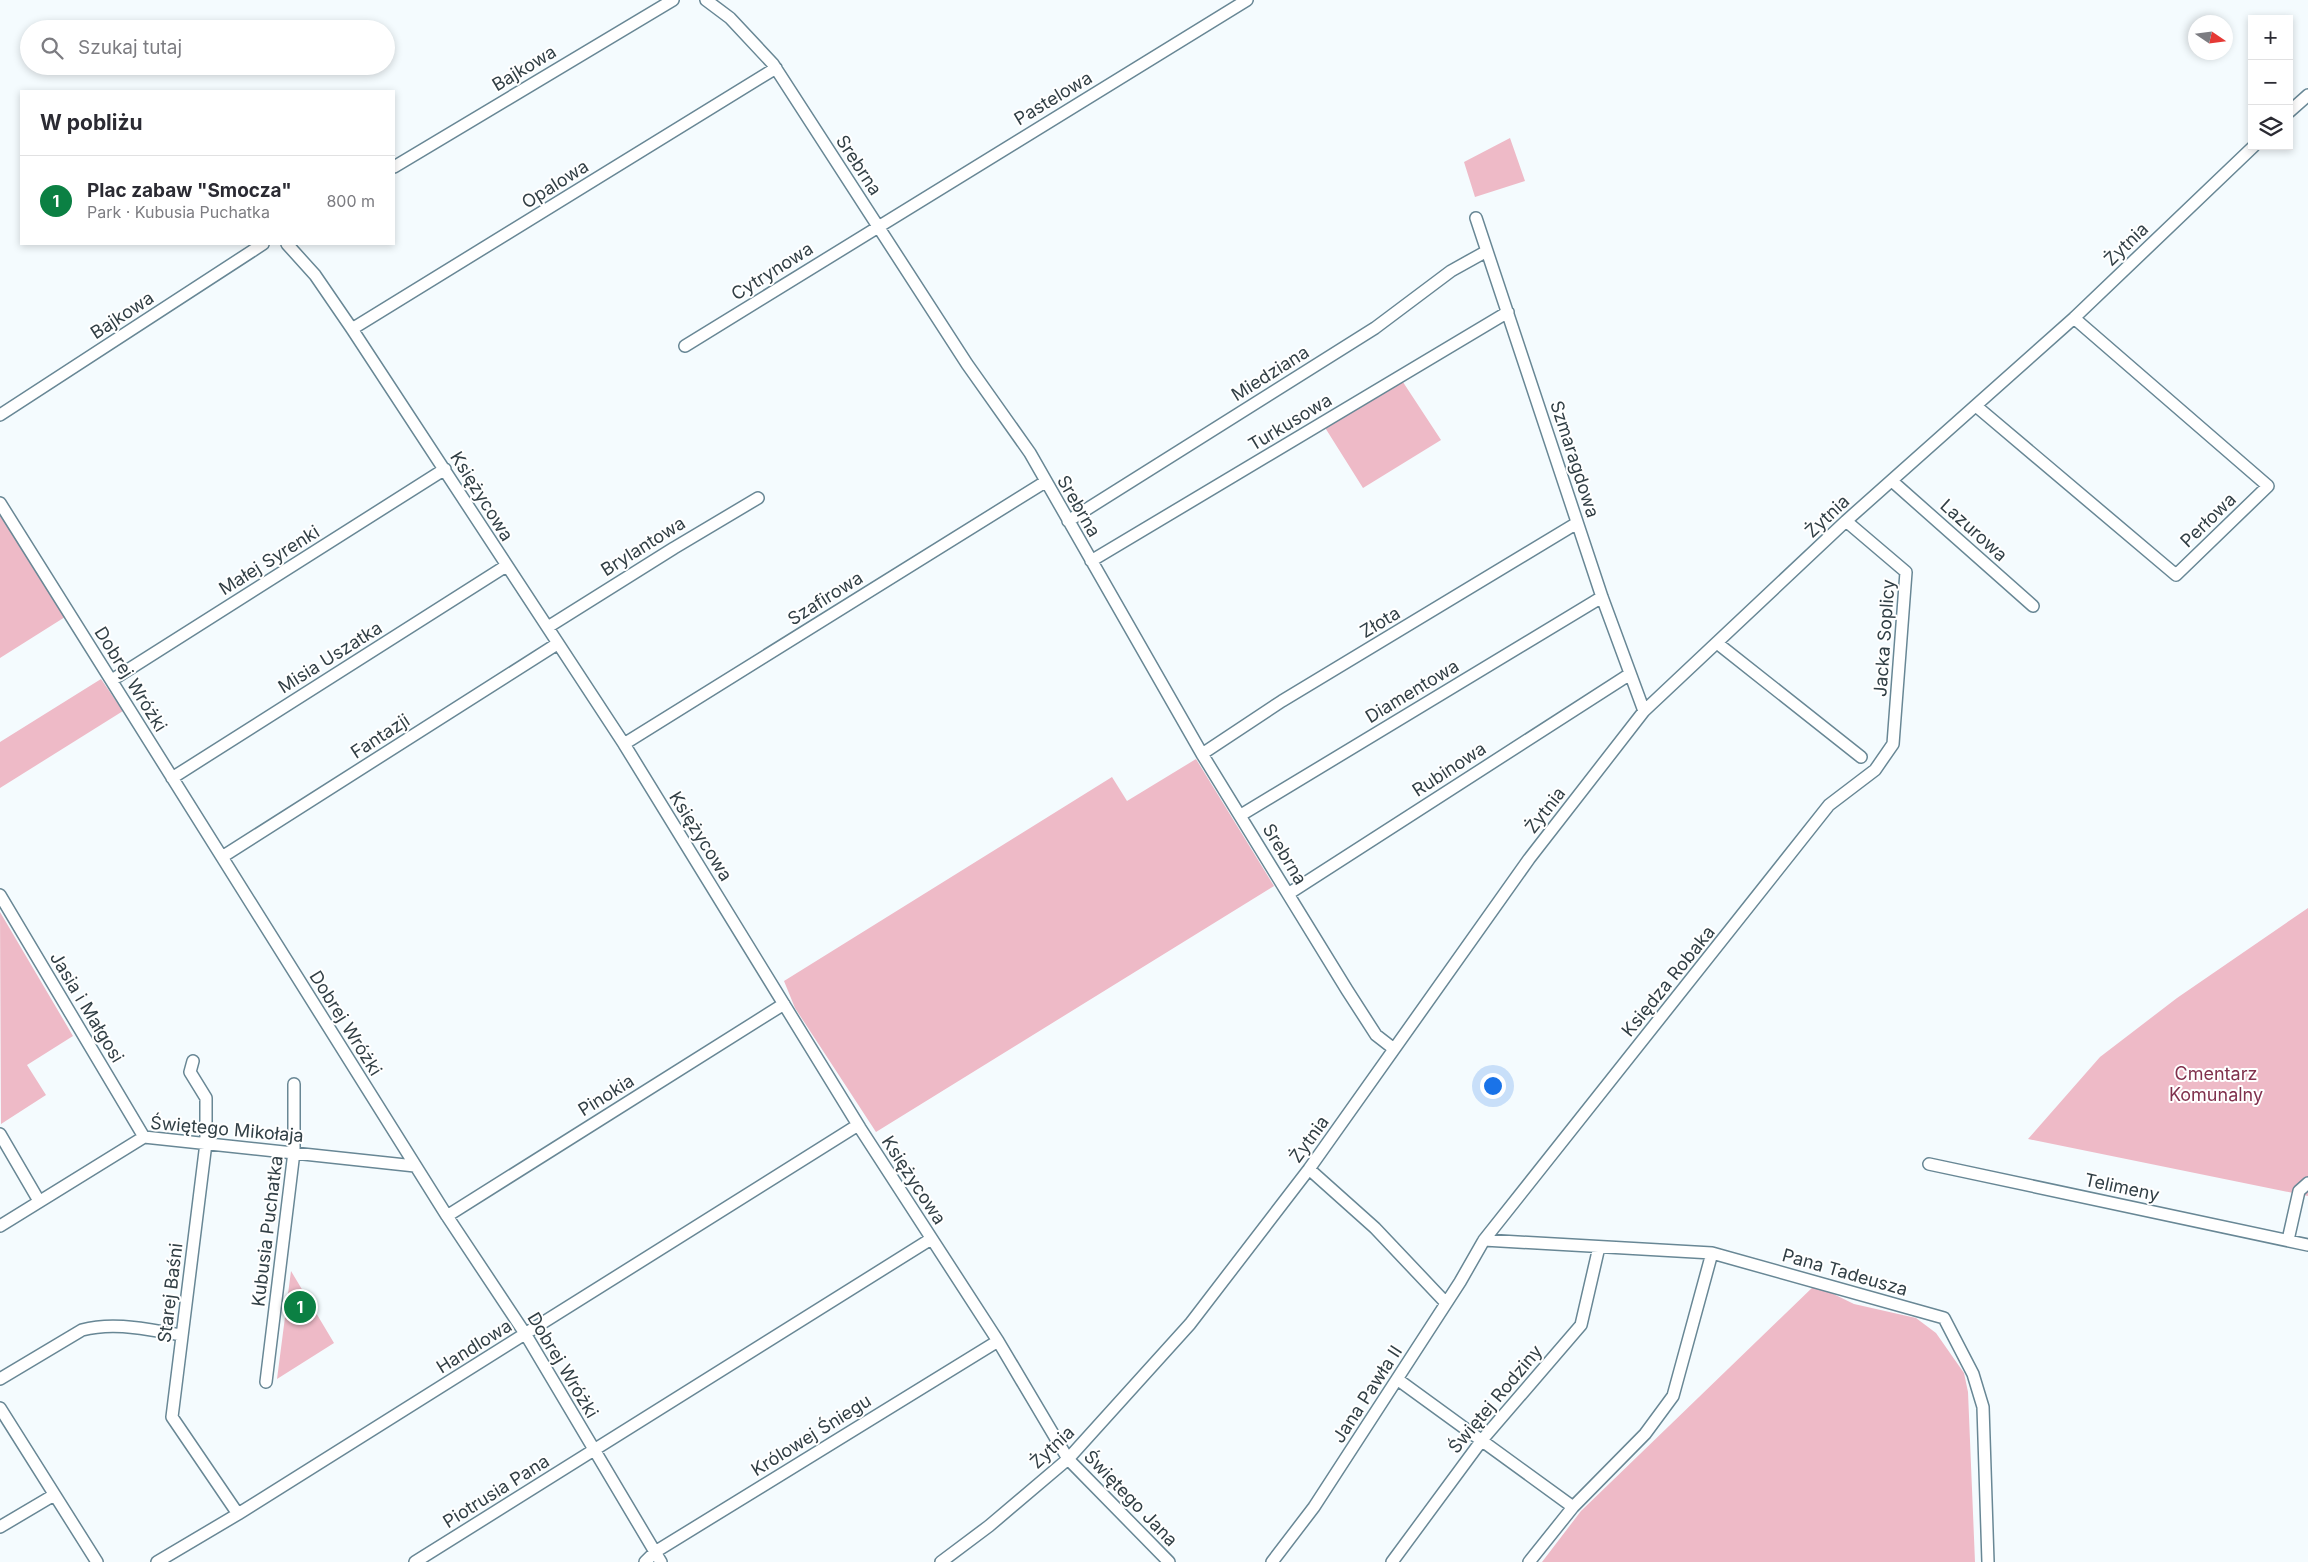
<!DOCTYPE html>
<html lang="pl">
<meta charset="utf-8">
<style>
body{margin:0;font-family:Inter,sans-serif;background:#f7f7f7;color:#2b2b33}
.controls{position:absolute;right:15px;top:15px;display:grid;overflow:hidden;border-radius:0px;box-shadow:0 2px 8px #0003}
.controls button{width:45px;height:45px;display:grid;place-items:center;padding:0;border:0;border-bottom:1px solid #e1e1e2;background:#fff;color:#2b2b33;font:25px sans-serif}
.compass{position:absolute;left:2188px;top:15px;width:45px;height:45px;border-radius:50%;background:#fff;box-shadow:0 2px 8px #0003;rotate:103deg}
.you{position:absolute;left:1492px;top:1085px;width:18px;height:18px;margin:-12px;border:4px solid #fff;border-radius:50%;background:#1a73e8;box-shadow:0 0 0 8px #1a73e833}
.badge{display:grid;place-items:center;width:32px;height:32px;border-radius:50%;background:#0b8043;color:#fff;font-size:16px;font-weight:700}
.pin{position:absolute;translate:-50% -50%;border:2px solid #fff;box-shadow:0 1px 5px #0006}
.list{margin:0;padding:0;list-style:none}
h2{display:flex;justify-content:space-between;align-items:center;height:65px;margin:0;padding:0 20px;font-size:21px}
h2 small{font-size:16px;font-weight:400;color:#7c7c81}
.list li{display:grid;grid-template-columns:32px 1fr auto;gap:15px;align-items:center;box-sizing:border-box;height:90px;padding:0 20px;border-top:1px solid #e1e1e2}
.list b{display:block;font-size:19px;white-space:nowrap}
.list p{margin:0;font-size:16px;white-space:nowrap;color:#7c7c81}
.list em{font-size:16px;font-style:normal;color:#7c7c81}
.icon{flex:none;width:28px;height:28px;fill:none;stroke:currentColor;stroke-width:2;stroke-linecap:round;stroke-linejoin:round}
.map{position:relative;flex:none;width:2308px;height:1562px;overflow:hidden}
.search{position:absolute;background:#fff;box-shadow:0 2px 8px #0003;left:20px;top:20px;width:375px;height:55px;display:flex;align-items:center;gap:12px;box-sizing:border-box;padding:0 18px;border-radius:28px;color:#7c7c81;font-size:19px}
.panel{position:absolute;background:#fff;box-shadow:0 2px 8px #0003;left:20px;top:90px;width:375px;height:155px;border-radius:0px}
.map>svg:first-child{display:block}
.green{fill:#eebac7}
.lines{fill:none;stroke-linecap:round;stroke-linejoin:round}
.minor-casing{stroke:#688795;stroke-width:14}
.minor{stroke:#fff;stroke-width:11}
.labels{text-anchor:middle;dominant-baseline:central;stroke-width:4;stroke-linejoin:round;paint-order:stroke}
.street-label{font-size:18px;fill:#313f45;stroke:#fff}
.park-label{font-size:18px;fill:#80314d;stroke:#fff}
</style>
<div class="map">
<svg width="2308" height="1562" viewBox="0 0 2308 1562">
<rect width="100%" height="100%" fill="#f4fbfe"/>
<path class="green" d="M1510 138 1525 181 1475 197 1464 162Z
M1401 379 1441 440 1363 488 1324 426Z
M0 509 65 617 0 658Z
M101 679 123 711 0 788V742Z
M1196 759 1274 886 876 1132 795 1008 784 981 1112 777 1127 801Z
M2308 908V1196L2028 1139 2100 1057 2177 998Z
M0 912 73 1036 27 1065 46 1095 1 1124Z
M291 1271 334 1343 277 1379Z
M1815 1285 1854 1304 1916 1318 1936 1333 1964 1373 1968 1392 1975 1562H1542L1581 1511Z"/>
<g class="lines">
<g class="minor-casing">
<path id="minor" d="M706 0 730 18 773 64 967 364 1030 453 1202 754 1347 990 1376 1035 1394 1049
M2289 112 2308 95
M394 167 673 0
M1476 218 1602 597 1644 711
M287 244 315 275 352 329 624 744 860 1128 998 1341 1068 1459 1169 1562
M352 329 776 68
M685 346 1247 0
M1976 406 2176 575 2268 486 2074 318
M0 415 263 244
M1892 481 2033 606
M0 503 447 1216 526 1335 661 1562
M1068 521 1375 328 1451 271 1487 251
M1091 561 1508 312
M548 627 674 548 758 498
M1717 643 1861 757
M112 680 445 469
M624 744 1045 482
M1202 754 1282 701 1577 523
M172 778 506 566
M1241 815 1602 597
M222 857 557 644
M1288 894 1630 674
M0 895 144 1137
M193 1061 190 1072 206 1098V1143L172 1417 238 1514
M0 1134 39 1201
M1929 1164 2308 1245
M1309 1169 1375 1228 1446 1303
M447 1216 784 1004
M0 1226 144 1137 415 1166
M1484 1240 1712 1253 1944 1318 1973 1374 1983 1407 1988 1562
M2288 1240 2299 1191 2308 1183
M0 1379 82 1330C115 1321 149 1330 182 1335
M1397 1379 1573 1507
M266 1382 294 1152V1084
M0 1408 97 1562
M0 1527 54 1495
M157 1562 238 1514 858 1125
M415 1562 931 1239
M645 1562 655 1552 998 1341
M941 1562 989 1526 1068 1459 1190 1324 1309 1169 1529 859 1644 711 1846 521 2074 318 2254 146
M1272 1562 1314 1507 1460 1282 1484 1240 1829 805 1875 770 1893 744 1906 572 1846 521
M1392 1562 1482 1440 1581 1325 1599 1247
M1529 1562 1573 1507 1645 1434 1673 1396 1712 1253"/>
</g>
<use href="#minor" class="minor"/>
</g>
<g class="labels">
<g class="street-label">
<text transform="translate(524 68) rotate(-31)">Bajkowa</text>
<text transform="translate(1053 98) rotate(-31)">Pastelowa</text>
<text transform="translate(859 165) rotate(57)">Srebrna</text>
<text transform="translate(555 184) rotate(-32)">Opalowa</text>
<text transform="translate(2126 244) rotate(-44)">Żytnia</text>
<text transform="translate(772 271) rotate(-32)">Cytrynowa</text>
<text transform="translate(122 315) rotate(-33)">Bajkowa</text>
<text transform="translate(1270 373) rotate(-32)">Miedziana</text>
<text transform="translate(1290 422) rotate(-31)">Turkusowa</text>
<text transform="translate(1575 459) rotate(72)">Szmaragdowa</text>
<text transform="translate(482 496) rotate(58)">Księżycowa</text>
<text transform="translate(1079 506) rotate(60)">Srebrna</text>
<text transform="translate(1827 516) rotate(-43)">Żytnia</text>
<text transform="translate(2208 520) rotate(-44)">Perłowa</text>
<text transform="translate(1974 530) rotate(42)">Lazurowa</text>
<text transform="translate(643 546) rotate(-32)">Brylantowa</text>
<text transform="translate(269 560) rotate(-32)">Małej Syrenki</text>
<text transform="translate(825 598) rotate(-32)">Szafirowa</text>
<text transform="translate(1380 622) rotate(-31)">Złota</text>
<text transform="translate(1884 638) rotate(-86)">Jacka Soplicy</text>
<text transform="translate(330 657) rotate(-32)">Misia Uszatka</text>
<text transform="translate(131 679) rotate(58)">Dobrej Wróżki</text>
<text transform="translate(1412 691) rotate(-31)">Diamentowa</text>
<text transform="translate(380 736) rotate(-33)">Fantazji</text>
<text transform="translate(1449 769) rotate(-33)">Rubinowa</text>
<text transform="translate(1545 810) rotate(-52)">Żytnia</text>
<text transform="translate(701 836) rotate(58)">Księżycowa</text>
<text transform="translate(1285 854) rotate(59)">Srebrna</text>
<text transform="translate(1668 981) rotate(-51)">Księdza Robaka</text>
<text transform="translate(87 1007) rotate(59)">Jasia i Małgosi</text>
<text transform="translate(346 1023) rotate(58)">Dobrej Wróżki</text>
<text transform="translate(606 1095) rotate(-32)">Pinokia</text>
<text transform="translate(227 1129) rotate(5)">Świętego Mikołaja</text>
<text transform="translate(1309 1139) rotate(-54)">Żytnia</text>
<text transform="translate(914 1180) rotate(57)">Księżycowa</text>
<text transform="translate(2122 1187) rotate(12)">Telimeny</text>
<text transform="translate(267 1231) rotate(-83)">Kubusia Puchatka</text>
<text transform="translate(1845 1272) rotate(16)">Pana Tadeusza</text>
<text transform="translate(170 1293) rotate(-83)">Starej Baśni</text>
<text transform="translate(474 1346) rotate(-32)">Handlowa</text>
<text transform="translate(563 1365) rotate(59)">Dobrej Wróżki</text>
<text transform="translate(1367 1394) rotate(-57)">Jana Pawła II</text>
<text transform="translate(1495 1399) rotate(-50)">Świętej Rodziny</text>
<text transform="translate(811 1435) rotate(-32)">Królowej Śniegu</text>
<text transform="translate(1052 1447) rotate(-43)">Żytnia</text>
<text transform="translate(496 1491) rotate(-32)">Piotrusia Pana</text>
<text transform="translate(1131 1498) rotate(46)">Świętego Jana</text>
</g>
<g class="park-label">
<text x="2216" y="1073">Cmentarz<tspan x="2216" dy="21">Komunalny</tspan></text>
</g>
</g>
</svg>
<div class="controls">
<button>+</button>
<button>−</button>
<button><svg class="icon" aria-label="layers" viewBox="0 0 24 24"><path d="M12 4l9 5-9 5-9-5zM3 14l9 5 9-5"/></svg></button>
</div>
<svg class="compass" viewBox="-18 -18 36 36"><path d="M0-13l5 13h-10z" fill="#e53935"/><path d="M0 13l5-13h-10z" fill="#7c7c81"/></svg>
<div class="you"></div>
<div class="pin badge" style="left:300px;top:1307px">1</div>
<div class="search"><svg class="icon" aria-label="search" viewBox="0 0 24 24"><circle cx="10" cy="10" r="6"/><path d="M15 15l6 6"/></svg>Szukaj tutaj</div>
<section class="panel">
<h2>W pobliżu<small></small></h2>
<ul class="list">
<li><span class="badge">1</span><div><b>Plac zabaw &quot;Smocza&quot;</b><p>Park · Kubusia Puchatka</p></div><em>800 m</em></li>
</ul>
</section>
</div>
